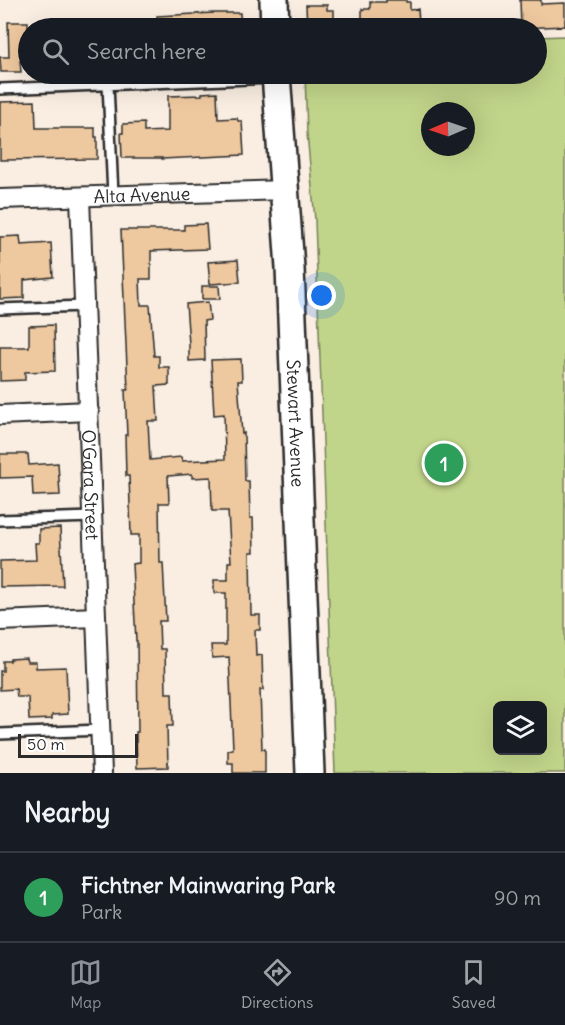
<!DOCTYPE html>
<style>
body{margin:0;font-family:Delius,sans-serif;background:#242831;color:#f1f3f6}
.controls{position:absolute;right:18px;bottom:18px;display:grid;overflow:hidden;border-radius:9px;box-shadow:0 6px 24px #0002}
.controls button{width:54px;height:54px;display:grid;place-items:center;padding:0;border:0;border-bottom:2px solid #363941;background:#171b24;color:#f1f3f6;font:30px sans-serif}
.compass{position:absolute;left:421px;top:102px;width:54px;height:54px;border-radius:50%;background:#171b24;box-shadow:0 6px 24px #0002;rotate:268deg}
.scale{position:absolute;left:18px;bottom:15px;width:120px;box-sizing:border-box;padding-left:6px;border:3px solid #2b2b2b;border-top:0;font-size:16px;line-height:21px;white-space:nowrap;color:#2b2b2b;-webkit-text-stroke:4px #fff;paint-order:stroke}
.you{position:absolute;left:322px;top:296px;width:21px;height:21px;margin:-15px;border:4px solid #fff;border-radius:50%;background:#1a73e8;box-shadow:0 0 0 9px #1a73e833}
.badge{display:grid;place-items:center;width:39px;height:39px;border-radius:50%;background:#8c9099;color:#fff;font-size:20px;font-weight:700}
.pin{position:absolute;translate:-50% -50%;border:3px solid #fff;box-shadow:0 2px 6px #0006}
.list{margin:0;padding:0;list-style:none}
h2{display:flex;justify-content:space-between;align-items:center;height:78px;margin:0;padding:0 24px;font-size:26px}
h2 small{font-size:20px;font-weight:400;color:#9ea1a6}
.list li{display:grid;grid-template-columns:39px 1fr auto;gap:18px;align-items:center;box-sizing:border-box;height:90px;padding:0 24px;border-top:2px solid #363941}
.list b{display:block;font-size:22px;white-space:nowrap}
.list p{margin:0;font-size:20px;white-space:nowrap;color:#9ea1a6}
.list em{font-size:20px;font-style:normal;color:#9ea1a6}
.icon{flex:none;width:33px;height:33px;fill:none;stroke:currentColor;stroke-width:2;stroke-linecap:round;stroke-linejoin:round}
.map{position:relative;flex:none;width:565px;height:773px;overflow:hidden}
.search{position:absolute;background:#171b24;box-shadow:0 6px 24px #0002;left:18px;right:18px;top:18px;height:66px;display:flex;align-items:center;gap:15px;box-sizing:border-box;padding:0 21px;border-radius:33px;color:#9ea1a6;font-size:22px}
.sheet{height:168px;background:#171b24}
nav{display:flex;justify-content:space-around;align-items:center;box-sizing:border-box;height:84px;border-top:2px solid #363941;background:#171b24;font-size:16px;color:#9ea1a6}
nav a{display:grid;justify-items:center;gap:3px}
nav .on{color:#8c9099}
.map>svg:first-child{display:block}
.green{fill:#c1d58a;stroke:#76805a;stroke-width:1.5;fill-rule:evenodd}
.building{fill:#eec89f;stroke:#2b2b2b;stroke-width:1.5}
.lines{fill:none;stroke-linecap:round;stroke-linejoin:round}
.service-casing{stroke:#2b2b2b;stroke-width:14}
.minor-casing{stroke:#2b2b2b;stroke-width:22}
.secondary-casing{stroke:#2b2b2b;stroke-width:32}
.service{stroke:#fff;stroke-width:9}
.minor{stroke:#fff;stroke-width:18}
.secondary{stroke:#fff;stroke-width:27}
.labels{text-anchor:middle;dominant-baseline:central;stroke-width:4.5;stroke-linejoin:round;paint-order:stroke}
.street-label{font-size:18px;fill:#2b2b2b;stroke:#fff}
</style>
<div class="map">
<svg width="565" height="773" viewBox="0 0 565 773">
<rect width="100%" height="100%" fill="#faeee2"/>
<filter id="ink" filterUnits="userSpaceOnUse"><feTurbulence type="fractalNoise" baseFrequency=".0167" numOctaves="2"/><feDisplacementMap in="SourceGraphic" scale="12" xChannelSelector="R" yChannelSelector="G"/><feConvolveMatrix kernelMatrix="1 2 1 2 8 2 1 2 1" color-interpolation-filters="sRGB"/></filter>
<g filter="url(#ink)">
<path class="green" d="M565 36V773H335L315 220 307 133 305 74H536L537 37ZM430 111H466V147H430ZM498 706H542V750H498Z"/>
<path class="building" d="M386 0H406V2H410V10L418 9 419 23 362 24V9H370V2H386Z
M520 0H541V4L565 3V26L521 28Z
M306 5H327V10H334V24L307 26Z
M214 13H240L241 28H157V16Z
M8 22H28V61H20L21 72H1L0 57H9Z
M217 92 218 119 237 118 238 121H242L244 155 162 159V158H122L121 133H123V124L144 123V132L168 131V96L202 95V93Z
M35 101 36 128H95V137H97V159L0 160V102Z
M206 224 208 249 151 251V279H140L141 305H150L154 356H159V367H169V385L156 386 158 421H148L150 460 181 457 182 461 225 459 224 414 214 415 211 360 241 359 242 381H238L242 434 244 433 245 481H249L250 518H253L254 552H250L251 615H260V630H255L256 656 262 655 263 690H260L262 749H265V773H233V763H228V750L233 749 229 657 212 658 211 645H226V593H214V580H228V562H231L228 511H212L211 477 192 478V474L168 476 169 503H159L160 563H163L166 621H159L160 649H165L166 693H172L173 726H167L168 767 137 768 136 732H138L137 641H136L132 564 139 563V535H131L129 476H126L125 435H127L125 390H128L121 230H184V225Z
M20 236 21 245 51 243 53 277 24 280V298L0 299V237Z
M238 260 240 282 210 284 208 262Z
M202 286H219L220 299H202Z
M208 302 210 320 204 321 205 360 189 361V344L186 304Z
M54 325 55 371 25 372V380L0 381V347H29V326Z
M0 454H28L29 465 58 463 60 495 33 496 32 477 0 478Z
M60 528 63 586 0 587V561L36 560 35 543H39V529Z
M26 658 27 662H36V668L66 667 68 714 52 715V719L29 720 28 697H17L16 689 0 690V671H3V661H10V659Z"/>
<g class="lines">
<g class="service-casing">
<path id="service" d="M108 84 113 196
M0 89 273 78
M0 309 85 306
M0 520 93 517
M0 734 101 730"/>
</g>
<g class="minor-casing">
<g id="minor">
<path id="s1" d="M80 197 102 773"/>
<path id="s2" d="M0 199 284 190"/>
<path d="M0 415 89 411"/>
<path d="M0 621 96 617"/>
</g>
</g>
<g class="secondary-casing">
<g id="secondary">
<path d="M274 0 275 28"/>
<path id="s3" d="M276 74 290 268 310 773"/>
</g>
</g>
<use href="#service" class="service"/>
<use href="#minor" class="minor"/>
<use href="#secondary" class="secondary"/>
</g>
</g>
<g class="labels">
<g class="street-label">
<text stroke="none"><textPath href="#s2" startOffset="142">Alta Avenue</textPath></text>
<text stroke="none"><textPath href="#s3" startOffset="350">Stewart Avenue</textPath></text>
<text stroke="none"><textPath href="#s1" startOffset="288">O'Gara Street</textPath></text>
</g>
</g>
</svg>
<div class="controls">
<button><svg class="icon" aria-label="layers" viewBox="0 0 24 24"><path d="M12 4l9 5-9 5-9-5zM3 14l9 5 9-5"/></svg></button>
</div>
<svg class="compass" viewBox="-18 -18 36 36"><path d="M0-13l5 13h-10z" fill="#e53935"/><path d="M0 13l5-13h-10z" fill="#9ea1a6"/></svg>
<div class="scale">50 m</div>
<div class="you"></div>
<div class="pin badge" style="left:444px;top:463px;background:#2e9e5b">1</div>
<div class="search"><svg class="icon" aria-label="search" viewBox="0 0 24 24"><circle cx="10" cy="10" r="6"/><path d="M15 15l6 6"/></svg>Search here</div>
</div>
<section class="sheet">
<h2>Nearby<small></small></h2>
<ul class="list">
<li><span class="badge" style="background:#2e9e5b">1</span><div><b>Fichtner Mainwaring Park</b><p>Park</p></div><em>90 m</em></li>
</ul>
</section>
<nav>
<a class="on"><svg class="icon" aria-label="map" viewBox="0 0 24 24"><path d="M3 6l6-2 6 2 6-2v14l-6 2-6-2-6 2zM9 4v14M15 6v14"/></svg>Map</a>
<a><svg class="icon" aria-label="directions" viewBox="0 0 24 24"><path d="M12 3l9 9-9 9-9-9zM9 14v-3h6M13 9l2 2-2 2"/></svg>Directions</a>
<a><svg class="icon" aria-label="saved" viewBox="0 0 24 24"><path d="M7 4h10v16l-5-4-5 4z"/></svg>Saved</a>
</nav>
